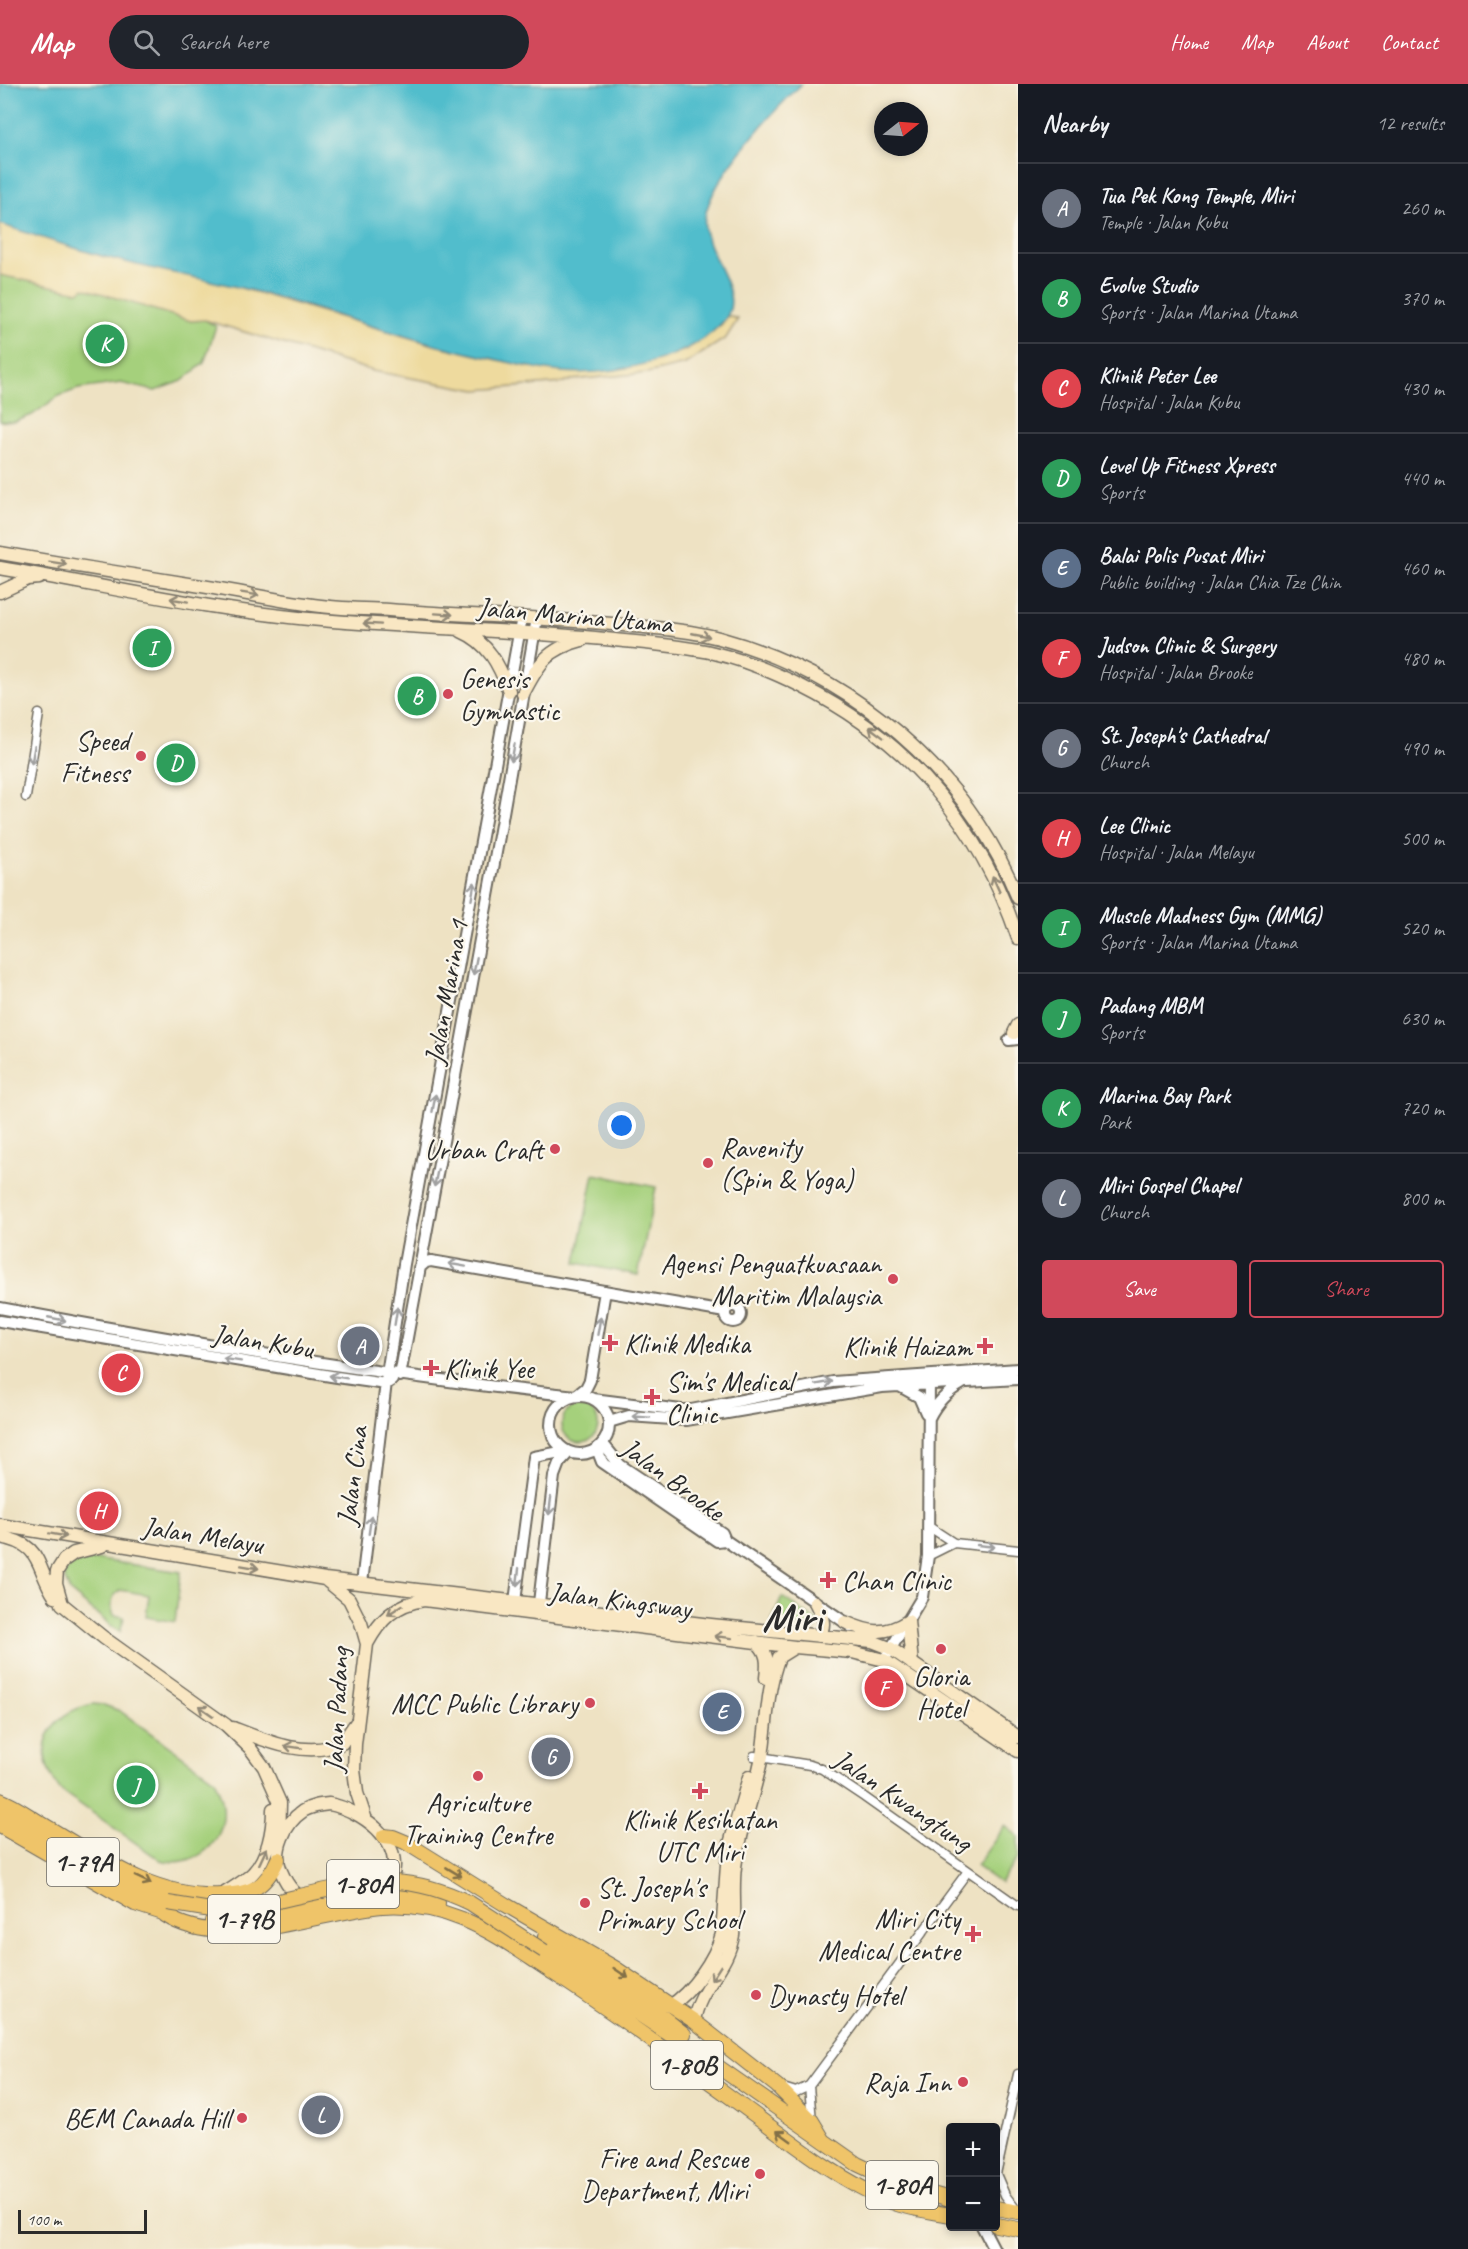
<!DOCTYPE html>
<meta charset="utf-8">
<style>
body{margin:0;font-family:Caveat,sans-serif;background:#20242c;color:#f1f3f6}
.controls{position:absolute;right:18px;bottom:18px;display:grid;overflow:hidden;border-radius:6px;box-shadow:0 3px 9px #0003}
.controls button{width:54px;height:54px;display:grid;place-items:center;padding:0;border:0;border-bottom:2px solid #363941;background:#171b24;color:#f1f3f6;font:30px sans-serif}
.compass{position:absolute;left:874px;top:18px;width:54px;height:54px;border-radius:50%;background:#171b24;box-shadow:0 3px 9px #0003;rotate:73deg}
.scale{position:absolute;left:18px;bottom:15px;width:129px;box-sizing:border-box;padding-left:6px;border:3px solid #2b2b2b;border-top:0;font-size:16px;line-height:21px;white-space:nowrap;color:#2b2b2b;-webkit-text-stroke:4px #fbf7ec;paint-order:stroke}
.you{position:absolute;left:622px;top:1042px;width:21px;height:21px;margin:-15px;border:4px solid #fff;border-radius:50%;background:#1a73e8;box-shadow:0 0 0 9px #1a73e833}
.badge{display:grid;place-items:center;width:39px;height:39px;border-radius:50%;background:#d1495b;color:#fff;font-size:20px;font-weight:700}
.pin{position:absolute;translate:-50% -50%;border:3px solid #fff;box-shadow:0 2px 6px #0006}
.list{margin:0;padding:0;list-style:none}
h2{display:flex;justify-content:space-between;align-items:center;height:78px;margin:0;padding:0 24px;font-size:26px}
h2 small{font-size:20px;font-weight:400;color:#9ea1a6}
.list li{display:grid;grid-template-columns:39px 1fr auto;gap:18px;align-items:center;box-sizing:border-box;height:90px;padding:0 24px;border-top:2px solid #363941}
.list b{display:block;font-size:22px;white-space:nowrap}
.list p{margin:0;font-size:20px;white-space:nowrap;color:#9ea1a6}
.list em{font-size:20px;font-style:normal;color:#9ea1a6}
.actions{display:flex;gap:12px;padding:18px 24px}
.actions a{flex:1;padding:14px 0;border:2px solid #d1495b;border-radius:6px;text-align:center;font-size:21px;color:#d1495b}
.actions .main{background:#d1495b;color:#fff}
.icon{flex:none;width:33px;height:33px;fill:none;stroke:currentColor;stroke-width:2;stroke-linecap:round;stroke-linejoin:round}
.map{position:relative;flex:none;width:1018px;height:2165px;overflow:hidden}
header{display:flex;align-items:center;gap:36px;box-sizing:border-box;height:84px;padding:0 30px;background:#d1495b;color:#fff}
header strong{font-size:28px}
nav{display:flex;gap:33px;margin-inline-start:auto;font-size:21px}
.search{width:420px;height:54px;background:#20242c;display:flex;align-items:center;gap:15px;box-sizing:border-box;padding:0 21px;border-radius:33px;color:#9ea1a6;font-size:22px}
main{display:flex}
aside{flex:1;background:#171b24}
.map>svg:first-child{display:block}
.green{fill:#a5d07c;stroke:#687e54;stroke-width:1.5}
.sand{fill:#eeda9e;stroke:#8c8264;stroke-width:1.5}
.water{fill:#51bdcc;stroke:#3e747c;stroke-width:1.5}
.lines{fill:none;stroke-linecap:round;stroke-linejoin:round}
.minor-casing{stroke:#6f6b60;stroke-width:11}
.tertiary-casing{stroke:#6f6b60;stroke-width:14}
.secondary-casing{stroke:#6f6b60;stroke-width:15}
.trunk-casing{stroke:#6f6b60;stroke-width:16}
.minor{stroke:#fff;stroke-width:8}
.tertiary{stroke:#fff;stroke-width:10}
.secondary{stroke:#f9e7c3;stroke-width:12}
.trunk{stroke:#efc469;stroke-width:14}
.trunk-bridge-casing{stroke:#6f6b60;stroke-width:16;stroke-linecap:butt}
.trunk-bridge{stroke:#efc469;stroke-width:14}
.oneway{stroke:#928977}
.oneway2{stroke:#a0a0a0}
.oneway3{stroke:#837047}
.poi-dot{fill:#d1495b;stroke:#fbf7ec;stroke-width:2}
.labels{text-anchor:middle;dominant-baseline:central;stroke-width:4.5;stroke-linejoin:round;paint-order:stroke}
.shield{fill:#fbf7ec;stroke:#696865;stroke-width:1.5}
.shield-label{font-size:27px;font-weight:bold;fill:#2b2b2b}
.street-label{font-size:28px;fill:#2b2b2b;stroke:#fbf7ec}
.poi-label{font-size:28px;fill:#2b2b2b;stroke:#fbf7ec;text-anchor:end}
.town-label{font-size:40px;font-weight:bold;fill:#2b2b2b;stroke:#fbf7ec}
</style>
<header>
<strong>Map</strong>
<div class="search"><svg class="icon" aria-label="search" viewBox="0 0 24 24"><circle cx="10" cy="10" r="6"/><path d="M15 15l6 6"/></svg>Search here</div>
<nav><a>Home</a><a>Map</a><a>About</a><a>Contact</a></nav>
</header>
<main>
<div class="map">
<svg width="1018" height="2165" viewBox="0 0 1018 2165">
<rect width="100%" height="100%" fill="#fbf7ec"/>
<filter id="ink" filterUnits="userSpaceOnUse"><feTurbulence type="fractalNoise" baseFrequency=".0167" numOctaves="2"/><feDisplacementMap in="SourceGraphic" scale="12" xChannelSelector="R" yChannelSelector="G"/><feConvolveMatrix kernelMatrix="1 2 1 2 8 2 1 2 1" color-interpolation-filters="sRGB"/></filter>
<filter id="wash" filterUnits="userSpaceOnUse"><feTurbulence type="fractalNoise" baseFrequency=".008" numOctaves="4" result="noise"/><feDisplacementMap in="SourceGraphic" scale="24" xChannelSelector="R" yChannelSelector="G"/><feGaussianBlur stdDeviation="1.35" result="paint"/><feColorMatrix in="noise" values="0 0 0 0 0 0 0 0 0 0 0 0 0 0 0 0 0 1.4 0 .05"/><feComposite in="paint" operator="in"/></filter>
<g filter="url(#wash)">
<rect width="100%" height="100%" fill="#eee2c3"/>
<path class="green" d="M0 191 79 208 84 204 191 237 205 236 216 242 204 279 182 297 155 307 121 299 78 305 59 312 32 331 14 338 0 337Z
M594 1090 656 1103 638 1191 576 1179Z
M562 1340a18 18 0 1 1 36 0a18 18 0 1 1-36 0Z
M87 1476H101L181 1488 175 1538 146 1533 149 1511 120 1506 113 1513 111 1523 114 1531 124 1533 120 1548 118 1547 70 1508 65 1495V1488C71 1480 77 1478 87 1476Z
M782 1513 817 1537 816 1545 781 1543 772 1538Z
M93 1620 104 1621 120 1627 214 1695C218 1704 222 1712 223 1722 227 1759 195 1785 160 1776L60 1706C31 1667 46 1630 93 1620Z
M1005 1742 1018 1752V1774L1000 1799 976 1782Z"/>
<path class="sand" d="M0 140 101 172 214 196 434 261 529 283 616 286 686 266 721 241 728 232 738 235 726 254 685 280 647 289 571 296 564 299 477 306 373 287 205 236 191 237 84 204 79 208 0 191Z"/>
<path class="water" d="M0 0H802C772 28 712 93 705 133 699 166 747 208 725 235 693 276 612 292 562 288 535 285 508 278 481 272 411 256 344 233 276 213 218 196 157 188 99 171 66 162 33 151 0 140Z"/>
</g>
<g filter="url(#ink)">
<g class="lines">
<g class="minor-casing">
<path id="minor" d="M26 713 39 630
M928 1442 954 1459 1018 1466
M928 1472 954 1459
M754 1672 810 1681 822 1685 864 1713 1018 1822
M809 2002 812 2037
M783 2004 796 2008 809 2002 968 1787
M1018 2128 1005 2111 996 2090 1018 1990"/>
</g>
<g class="tertiary-casing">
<path id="tertiary" d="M1009 956 1018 955
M419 1184 426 1178 431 1177 725 1228
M725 1230a8 8 0 1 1 16 0a8 8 0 1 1-16 0Z
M0 1224C191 1260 383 1292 576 1312L586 1304 590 1296 605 1207
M0 1237 337 1293 386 1300 392 1296
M400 1292 499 752 537 534
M901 1303 919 1313 926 1329
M551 1341a29 29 0 1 1 58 0a29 29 0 1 1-58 0Z
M593 1315 681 1326H691L833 1298 1018 1285
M929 1334C937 1318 947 1308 963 1299
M609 1338 629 1332 686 1336 882 1303 1018 1295
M603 1360 620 1381 722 1449 725 1456 852 1543
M597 1365 602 1378 717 1457 725 1456
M362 1499 387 1290 404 1180 522 533
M514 1525 534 1373 566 1367
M538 1527 554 1392 559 1379 569 1368
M884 1576 922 1513 928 1472 929 1293
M982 2142 994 2165"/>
</g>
<g class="secondary-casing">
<path id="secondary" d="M0 469C71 481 143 493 214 504 250 510 285 518 321 522 344 525 367 525 389 526 467 532 545 533 623 541 655 544 688 546 719 554 852 590 966 686 1018 814
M0 484C106 502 213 527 321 536 415 544 510 546 605 555 641 559 678 561 714 569 744 576 773 588 801 602 909 656 979 740 1018 854
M0 508 28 495 39 494
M461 547C489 559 499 581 509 607
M523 610C539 579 547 565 582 556
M1014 949 1018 941
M0 1441 325 1495 711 1541 872 1557 890 1564 1018 1653
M0 1453C44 1460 35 1483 55 1513
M102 1462 74 1469 64 1476 57 1487 56 1499 62 1520 104 1554 226 1641 250 1664 264 1683 280 1719 279 1761
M326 1496 349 1515 361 1539 367 1560 355 1660 354 1686 357 1709 366 1736
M815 1518C821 1530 828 1541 818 1552
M845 1538C870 1549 884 1552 908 1537L912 1580
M755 1557C768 1567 768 1578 766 1594
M367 1560C380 1536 395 1520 424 1516L795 1563 852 1568 884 1576 1018 1667
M233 1644C266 1657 307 1675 342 1659L356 1639
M329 1720C361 1726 404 1756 392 1794 390 1800 385 1809 379 1812 373 1815 363 1815 357 1816 322 1821 297 1826 281 1787 272 1767 285 1739 303 1727 311 1722 319 1721 329 1720Z
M222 1811C232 1804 244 1798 253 1789 268 1773 273 1746 273 1725
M670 1922C692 1908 715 1875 722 1850L728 1767 749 1693
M694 1937C699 1904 728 1884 733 1851 736 1828 732 1805 735 1783 740 1745 755 1709 762 1672 767 1639 767 1603 779 1573L795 1563"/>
</g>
<g class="trunk-casing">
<path id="trunk" d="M0 1716C16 1722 30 1733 44 1741 98 1773 156 1815 221 1811 252 1810 265 1804 278 1775
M0 1729 136 1808 168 1819
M0 1742 135 1820 172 1832
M384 1752 393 1753 405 1758 506 1821 615 1884 694 1937 777 2002 812 2037 824 2057
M380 1812 419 1814 438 1819
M165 1831C222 1869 318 1828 382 1822 408 1820 437 1825 462 1835 495 1848 525 1871 555 1890 621 1933 685 1980 748 2026 793 2059 837 2095 889 2117 907 2125 931 2127 950 2131
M212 1837 267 1832 323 1821
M545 1853 655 1927 684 1950
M544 1867 717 1982 857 2080 904 2102 950 2115
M996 2124 1018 2128
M996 2141 1018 2145"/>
</g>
<use href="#minor" class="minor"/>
<use href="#tertiary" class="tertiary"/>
<use href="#secondary" class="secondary"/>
<use href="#trunk" class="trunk"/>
<g class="trunk-bridge-casing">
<path id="trunk-bridge" d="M168 1819 211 1826H234C287 1818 341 1797 394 1798 420 1799 447 1808 470 1819L544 1867"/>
</g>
<use href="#trunk-bridge" class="trunk-bridge"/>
</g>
<defs><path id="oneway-shaft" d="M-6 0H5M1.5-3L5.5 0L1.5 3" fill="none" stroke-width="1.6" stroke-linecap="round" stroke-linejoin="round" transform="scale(1.5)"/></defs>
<g class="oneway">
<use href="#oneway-shaft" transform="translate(58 479) rotate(9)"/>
<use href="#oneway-shaft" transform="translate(250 510) rotate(9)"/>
<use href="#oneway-shaft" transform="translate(179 516) rotate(-170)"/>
<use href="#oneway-shaft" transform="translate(444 530) rotate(4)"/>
<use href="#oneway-shaft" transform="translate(372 540) rotate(-176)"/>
<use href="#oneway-shaft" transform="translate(701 551) rotate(11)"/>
<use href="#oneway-shaft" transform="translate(876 648) rotate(-143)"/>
<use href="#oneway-shaft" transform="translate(996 800) rotate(-114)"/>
<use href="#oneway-shaft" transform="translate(58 1451) rotate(10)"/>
<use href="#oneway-shaft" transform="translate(250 1483) rotate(10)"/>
<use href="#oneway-shaft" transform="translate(395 1526) rotate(147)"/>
<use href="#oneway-shaft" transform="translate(723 1553) rotate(-173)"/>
<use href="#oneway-shaft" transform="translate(206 1627) rotate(-145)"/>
<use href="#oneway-shaft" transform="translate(293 1663) rotate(-171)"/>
<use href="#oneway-shaft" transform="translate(263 1772) rotate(-65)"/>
<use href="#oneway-shaft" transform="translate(716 1889) rotate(123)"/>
</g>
<g class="oneway2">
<use href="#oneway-shaft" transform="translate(513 669) rotate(100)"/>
<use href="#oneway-shaft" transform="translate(33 671) rotate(100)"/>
<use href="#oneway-shaft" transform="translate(473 807) rotate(-80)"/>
<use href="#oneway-shaft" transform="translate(475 882) rotate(101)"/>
<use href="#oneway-shaft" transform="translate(434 1019) rotate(-80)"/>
<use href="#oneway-shaft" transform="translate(436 1094) rotate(101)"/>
<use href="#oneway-shaft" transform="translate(457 1181) rotate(-170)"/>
<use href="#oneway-shaft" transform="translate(396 1232) rotate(-81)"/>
<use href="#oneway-shaft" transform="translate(57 1235) rotate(11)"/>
<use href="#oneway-shaft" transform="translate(599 1242) rotate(-80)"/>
<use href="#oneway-shaft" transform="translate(232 1276) rotate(-171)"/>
<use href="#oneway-shaft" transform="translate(338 1293) rotate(-171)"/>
<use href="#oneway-shaft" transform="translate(824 1299) rotate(-10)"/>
<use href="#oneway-shaft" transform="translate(641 1333) rotate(-176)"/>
<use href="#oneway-shaft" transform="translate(550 1422) rotate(97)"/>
<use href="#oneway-shaft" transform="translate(370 1441) rotate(-82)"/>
<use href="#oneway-shaft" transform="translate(986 1462) rotate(6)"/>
<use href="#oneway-shaft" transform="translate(518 1493) rotate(97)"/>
</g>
<g class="oneway3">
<use href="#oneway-shaft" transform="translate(454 1788) rotate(31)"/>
<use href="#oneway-shaft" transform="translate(143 1796) rotate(25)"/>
<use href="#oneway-shaft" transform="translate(621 1889) rotate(34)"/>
<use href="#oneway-shaft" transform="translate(784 2052) rotate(-144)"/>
</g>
</g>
<g class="poi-dot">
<circle cx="448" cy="610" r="6"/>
<circle cx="141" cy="672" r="6"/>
<circle cx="555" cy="1065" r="6"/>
<circle cx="708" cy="1079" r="6"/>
<circle cx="893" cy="1195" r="6"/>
<path d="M607 1250h6v6h6v6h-6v6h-6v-6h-6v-6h6z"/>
<path d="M982 1253h6v6h6v6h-6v6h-6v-6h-6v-6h6z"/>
<path d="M428 1275h6v6h6v6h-6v6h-6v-6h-6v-6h6z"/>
<path d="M649 1304h6v6h6v6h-6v6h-6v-6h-6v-6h6z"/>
<path d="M825 1487h6v6h6v6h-6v6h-6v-6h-6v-6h6z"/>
<circle cx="941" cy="1565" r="6"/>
<circle cx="590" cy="1619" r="6"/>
<circle cx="478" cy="1692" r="6"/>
<path d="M697 1698h6v6h6v6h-6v6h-6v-6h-6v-6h6z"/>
<circle cx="585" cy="1819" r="6"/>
<path d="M970 1841h6v6h6v6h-6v6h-6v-6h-6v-6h6z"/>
<circle cx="756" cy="1911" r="6"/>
<circle cx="963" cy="1998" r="6"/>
<circle cx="242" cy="2034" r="6"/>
<circle cx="760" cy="2090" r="6"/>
</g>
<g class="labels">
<g class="shield">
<rect x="47" y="1754" width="72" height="48" rx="4.5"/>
<rect x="327" y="1776" width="72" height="48" rx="4.5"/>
<rect x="208" y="1811" width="72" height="48" rx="4.5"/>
<rect x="651" y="1957" width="72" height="48" rx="4.5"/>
<rect x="866" y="2077" width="72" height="48" rx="4.5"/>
</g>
<g class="shield-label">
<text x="83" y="1778">1-79A</text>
<text x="363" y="1800">1-80A</text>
<text x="244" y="1835">1-79B</text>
<text x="687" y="1981">1-80B</text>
<text x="902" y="2101">1-80A</text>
</g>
<g class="street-label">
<text transform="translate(575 531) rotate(5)">Jalan Marina Utama</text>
<text transform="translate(446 908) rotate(-80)">Jalan Marina 1</text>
<text transform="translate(263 1257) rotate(9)">Jalan Kubu</text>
<text transform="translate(352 1392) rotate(-83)">Jalan Cina</text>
<text transform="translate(673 1395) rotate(36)">Jalan Brooke</text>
<text transform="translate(203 1451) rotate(9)">Jalan Melayu</text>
<text transform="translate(620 1516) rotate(7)">Jalan Kingsway</text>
<text transform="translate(336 1626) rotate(-87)">Jalan Padang</text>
<text transform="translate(903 1716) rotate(34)">Jalan Kwangtung</text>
</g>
<g class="poi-label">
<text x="460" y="594" text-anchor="start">Genesis<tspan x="460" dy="32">Gymnastic</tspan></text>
<text x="129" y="656">Speed<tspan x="129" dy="32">Fitness</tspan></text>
<text x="720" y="1063" text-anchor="start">Ravenity<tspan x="720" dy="32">(Spin &amp; Yoga)</tspan></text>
<text x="543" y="1065">Urban Craft</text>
<text x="881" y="1179">Agensi Penguatkuasaan<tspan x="881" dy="32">Maritim Malaysia</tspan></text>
<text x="624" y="1259" text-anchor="start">Klinik Medika</text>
<text x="972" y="1262">Klinik Haizam</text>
<text x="444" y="1284" text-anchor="start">Klinik Yee</text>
<text x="666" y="1297" text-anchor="start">Sim's Medical<tspan x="666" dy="32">Clinic</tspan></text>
<text x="842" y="1496" text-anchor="start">Chan Clinic</text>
<text x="941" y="1592" text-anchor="middle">Gloria<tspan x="941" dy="32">Hotel</tspan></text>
<text x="578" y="1619">MCC Public Library</text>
<text x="478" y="1718" text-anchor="middle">Agriculture<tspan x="478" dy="32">Training Centre</tspan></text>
<text x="700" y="1735" text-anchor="middle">Klinik Kesihatan<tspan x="700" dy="32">UTC Miri</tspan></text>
<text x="597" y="1803" text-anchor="start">St. Joseph's<tspan x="597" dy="32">Primary School</tspan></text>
<text x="960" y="1834">Miri City<tspan x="960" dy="32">Medical Centre</tspan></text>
<text x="768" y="1911" text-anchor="start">Dynasty Hotel</text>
<text x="951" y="1998">Raja Inn</text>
<text x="230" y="2034">BEM Canada Hill</text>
<text x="748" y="2074">Fire and Rescue<tspan x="748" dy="32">Department, Miri</tspan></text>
</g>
<g class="town-label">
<text x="792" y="1534">Miri</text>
</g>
</g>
</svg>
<div class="controls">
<button>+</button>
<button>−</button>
</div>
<svg class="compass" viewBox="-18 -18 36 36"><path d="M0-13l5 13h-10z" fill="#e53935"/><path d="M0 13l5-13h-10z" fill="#9ea1a6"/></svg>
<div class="scale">100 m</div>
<div class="you"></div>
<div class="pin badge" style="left:360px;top:1262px;background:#6b7280">A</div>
<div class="pin badge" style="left:417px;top:612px;background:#2e9e5b">B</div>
<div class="pin badge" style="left:121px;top:1289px;background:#e0444e">C</div>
<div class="pin badge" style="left:176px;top:679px;background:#2e9e5b">D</div>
<div class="pin badge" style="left:722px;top:1628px;background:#5c6f8a">E</div>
<div class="pin badge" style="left:884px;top:1604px;background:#e0444e">F</div>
<div class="pin badge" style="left:551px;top:1673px;background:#6b7280">G</div>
<div class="pin badge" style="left:99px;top:1427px;background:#e0444e">H</div>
<div class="pin badge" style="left:152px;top:564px;background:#2e9e5b">I</div>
<div class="pin badge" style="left:136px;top:1701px;background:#2e9e5b">J</div>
<div class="pin badge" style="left:105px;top:260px;background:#2e9e5b">K</div>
<div class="pin badge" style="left:321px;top:2031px;background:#6b7280">L</div>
</div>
<aside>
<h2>Nearby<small>12 results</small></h2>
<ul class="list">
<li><span class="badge" style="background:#6b7280">A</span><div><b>Tua Pek Kong Temple, Miri</b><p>Temple · Jalan Kubu</p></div><em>260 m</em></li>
<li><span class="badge" style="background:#2e9e5b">B</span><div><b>Evolve Studio</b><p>Sports · Jalan Marina Utama</p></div><em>370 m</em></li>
<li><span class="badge" style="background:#e0444e">C</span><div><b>Klinik Peter Lee</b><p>Hospital · Jalan Kubu</p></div><em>430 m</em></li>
<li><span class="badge" style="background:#2e9e5b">D</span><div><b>Level Up Fitness Xpress</b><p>Sports</p></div><em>440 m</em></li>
<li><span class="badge" style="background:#5c6f8a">E</span><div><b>Balai Polis Pusat Miri</b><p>Public building · Jalan Chia Tze Chin</p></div><em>460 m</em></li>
<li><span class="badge" style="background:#e0444e">F</span><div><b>Judson Clinic &amp; Surgery</b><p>Hospital · Jalan Brooke</p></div><em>480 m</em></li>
<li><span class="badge" style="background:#6b7280">G</span><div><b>St. Joseph's Cathedral</b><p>Church</p></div><em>490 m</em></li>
<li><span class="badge" style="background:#e0444e">H</span><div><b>Lee Clinic</b><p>Hospital · Jalan Melayu</p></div><em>500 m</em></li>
<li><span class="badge" style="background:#2e9e5b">I</span><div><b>Muscle Madness Gym (MMG)</b><p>Sports · Jalan Marina Utama</p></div><em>520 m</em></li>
<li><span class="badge" style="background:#2e9e5b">J</span><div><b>Padang MBM</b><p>Sports</p></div><em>630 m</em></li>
<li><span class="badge" style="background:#2e9e5b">K</span><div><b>Marina Bay Park</b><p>Park</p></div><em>720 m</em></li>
<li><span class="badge" style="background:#6b7280">L</span><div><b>Miri Gospel Chapel</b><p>Church</p></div><em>800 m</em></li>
</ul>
<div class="actions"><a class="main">Save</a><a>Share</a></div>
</aside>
</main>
